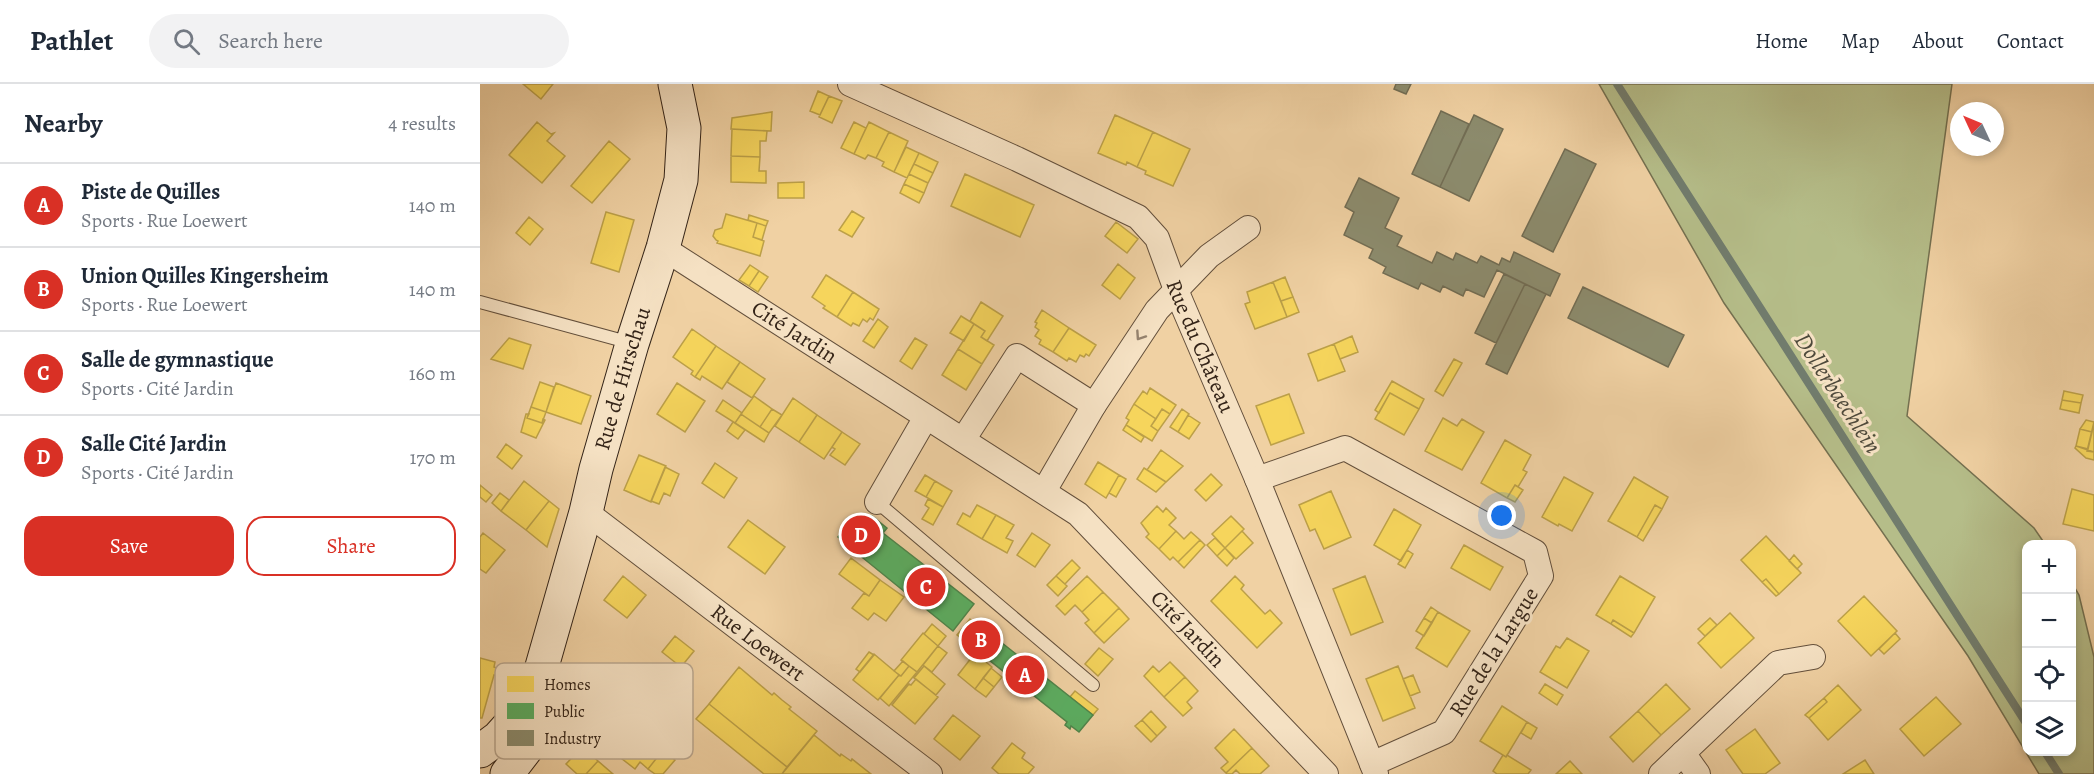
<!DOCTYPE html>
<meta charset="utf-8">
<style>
body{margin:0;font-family:Alegreya,serif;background:#f2f2f3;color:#1f2937}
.controls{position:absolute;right:18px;bottom:18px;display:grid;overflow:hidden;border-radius:12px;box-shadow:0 3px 9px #0003}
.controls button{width:54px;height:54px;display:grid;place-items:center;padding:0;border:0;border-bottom:2px solid #e0e1e3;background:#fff;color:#1f2937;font:30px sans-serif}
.compass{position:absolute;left:1470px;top:18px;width:54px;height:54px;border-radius:50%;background:#fff;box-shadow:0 3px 9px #0003;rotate:314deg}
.you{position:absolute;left:1022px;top:432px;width:21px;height:21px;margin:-15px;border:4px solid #fff;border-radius:50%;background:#1a73e8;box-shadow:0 0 0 9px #1a73e833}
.badge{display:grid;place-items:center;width:39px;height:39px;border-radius:50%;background:#d93025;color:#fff;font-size:20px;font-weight:700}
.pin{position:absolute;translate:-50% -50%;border:3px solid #fff;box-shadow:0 2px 6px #0006}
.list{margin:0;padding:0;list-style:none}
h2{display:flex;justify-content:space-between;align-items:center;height:78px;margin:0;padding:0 24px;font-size:26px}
h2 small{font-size:20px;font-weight:400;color:#747a83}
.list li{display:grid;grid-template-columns:39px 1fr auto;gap:18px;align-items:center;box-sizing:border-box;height:84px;padding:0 24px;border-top:2px solid #e0e1e3}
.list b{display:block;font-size:22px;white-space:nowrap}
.list p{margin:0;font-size:20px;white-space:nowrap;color:#747a83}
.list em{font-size:20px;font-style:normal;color:#747a83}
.actions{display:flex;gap:12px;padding:18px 24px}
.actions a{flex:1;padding:14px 0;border:2px solid #d93025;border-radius:18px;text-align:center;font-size:21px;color:#d93025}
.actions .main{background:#d93025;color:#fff}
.icon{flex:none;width:33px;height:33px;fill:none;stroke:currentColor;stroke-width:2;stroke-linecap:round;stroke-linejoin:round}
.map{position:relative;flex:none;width:1614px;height:690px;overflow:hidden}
header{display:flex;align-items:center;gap:36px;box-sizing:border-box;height:84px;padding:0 30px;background:#fff;border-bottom:2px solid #e0e1e3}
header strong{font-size:28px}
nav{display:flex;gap:33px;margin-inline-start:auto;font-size:21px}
.search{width:420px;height:54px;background:#f2f2f3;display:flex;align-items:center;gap:15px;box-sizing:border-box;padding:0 21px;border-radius:33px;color:#747a83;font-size:22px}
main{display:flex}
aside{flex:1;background:#fff}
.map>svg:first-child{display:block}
.green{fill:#b5bd89;stroke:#747050;stroke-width:1.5}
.homes{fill:#f6d55c;stroke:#bca048;stroke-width:1.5}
.public{fill:#5aae61;stroke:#4f854b;stroke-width:1.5}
.industry{fill:#8c8c6e;stroke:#726d54;stroke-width:1.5}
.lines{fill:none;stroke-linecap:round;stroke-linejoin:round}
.stream{stroke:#717c6d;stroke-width:8}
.lane-casing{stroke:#634f3b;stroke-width:14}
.street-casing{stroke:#634f3b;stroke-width:26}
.secondary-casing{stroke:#342418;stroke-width:35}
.lane{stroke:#f5e1c3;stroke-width:12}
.street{stroke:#f5e1c3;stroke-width:24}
.secondary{stroke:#f5e1c3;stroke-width:33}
.oneway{stroke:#94826e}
.labels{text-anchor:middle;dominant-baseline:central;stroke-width:6;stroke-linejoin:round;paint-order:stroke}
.street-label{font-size:22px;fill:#342418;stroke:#f5e1c3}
.water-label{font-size:24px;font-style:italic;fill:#4e493b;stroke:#f5e1c3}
.key{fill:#f5e1c3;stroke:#bba890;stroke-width:1.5}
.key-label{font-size:16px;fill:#342418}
</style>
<header>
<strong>Pathlet</strong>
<div class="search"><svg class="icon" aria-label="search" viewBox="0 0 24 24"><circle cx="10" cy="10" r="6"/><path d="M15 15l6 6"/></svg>Search here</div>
<nav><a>Home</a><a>Map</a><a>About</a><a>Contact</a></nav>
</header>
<main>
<aside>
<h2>Nearby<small>4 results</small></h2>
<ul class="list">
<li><span class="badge">A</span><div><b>Piste de Quilles</b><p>Sports · Rue Loewert</p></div><em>140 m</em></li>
<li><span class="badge">B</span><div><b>Union Quilles Kingersheim</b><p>Sports · Rue Loewert</p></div><em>140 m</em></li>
<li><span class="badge">C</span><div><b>Salle de gymnastique</b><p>Sports · Cité Jardin</p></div><em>160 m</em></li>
<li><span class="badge">D</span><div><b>Salle Cité Jardin</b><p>Sports · Cité Jardin</p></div><em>170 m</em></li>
</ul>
<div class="actions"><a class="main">Save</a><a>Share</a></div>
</aside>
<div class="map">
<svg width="1614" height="690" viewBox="0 0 1614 690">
<rect width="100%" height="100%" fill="#f0d1a3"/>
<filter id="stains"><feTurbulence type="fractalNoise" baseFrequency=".00333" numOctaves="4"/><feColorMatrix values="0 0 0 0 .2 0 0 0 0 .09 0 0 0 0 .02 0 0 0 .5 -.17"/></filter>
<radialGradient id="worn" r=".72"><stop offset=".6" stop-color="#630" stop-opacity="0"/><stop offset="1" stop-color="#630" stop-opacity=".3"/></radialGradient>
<path class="green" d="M1119 0H1472L1427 332 1554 444 1565 460H1546V668H1592V499L1599 511 1614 573V690H1559L1488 572 1244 219Z"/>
<path class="homes" d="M43 0H73L61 15Z
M338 7 349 12 340 31 330 27Z
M349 12 362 17 352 39 339 33Z
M292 28 291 47 251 45 252 34Z
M635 31 673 48 657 83 647 78 646 81 618 69Z
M57 38 71 50 74 49 67 57 85 72 62 99 29 71Z
M374 38 386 44 374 70 361 64Z
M389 38 409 48 396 74 388 71 385 75 374 70Z
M252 45 287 47 286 57H280V73L251 72Z
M409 48 428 57 414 88 402 82 404 78 396 74Z
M673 48 710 65 693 102 665 90 666 87 657 83Z
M129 57 150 75 112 119 91 102Z
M426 63 439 69 427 94 414 88Z
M439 69 458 78 453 89 434 80Z
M251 72 280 73 279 87H286V99L251 98Z
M434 80 453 89 448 99 429 90Z
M429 90 448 99 444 109 424 100Z
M485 90 554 121 540 153 471 122Z
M324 98V114H298V99Z
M424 100 444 109 439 119 420 109Z
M372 127 384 134 372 153 359 146Z
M126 128 154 136 139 188 111 179Z
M246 130 277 139 273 153 284 157 280 172 237 159 238 157 236 156 233 152 235 146 242 144Z
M269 131 288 137 286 142 268 136Z
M49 133 63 145 50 161 36 149Z
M636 138 658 155 647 169 625 152Z
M277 139 286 142 282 156 273 153Z
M638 180 655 194 640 215 622 201Z
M270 181 279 187 269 202 259 196Z
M279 187 288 193 278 208 269 202Z
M346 191 373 208 357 233 343 224 345 222 332 213Z
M805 193 813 213 801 217 793 198Z
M793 198 807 233 775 245 765 220 770 218 767 208Z
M373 208 399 225 393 236 390 234 387 238 383 235 379 242 373 239 371 242 357 233Z
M813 213 819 228 807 233 801 217Z
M501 218 523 232 507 257 501 253 505 247 490 237Z
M562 226 589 244 573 268 559 260 561 256 555 252 559 246 555 243 557 239 555 238Z
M481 232 494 240 484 257 470 249Z
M398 235 408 243 394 264 383 257Z
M494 240 505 247 501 253 514 261 502 280 478 265Z
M589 244 616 261 609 272 606 270 604 273 600 271 596 278 589 274 587 277 573 268Z
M212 245 236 262 215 293 211 290 213 287 193 273Z
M872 252 878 268 860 275 854 260Z
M29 254 51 261 43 285 11 275Z
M435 254 447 261 432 285 420 277Z
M854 260 865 287 838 297 828 270Z
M236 262 260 278 242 305 222 292 220 296 215 293Z
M478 265 502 280 486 306 462 291Z
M974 275 982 279 963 312 955 307Z
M260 278 285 295 272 314 247 298Z
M912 297 944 315 939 325 910 309 899 329 895 326Z
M60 298 74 303 66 328 51 323Z
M76 299 111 312 101 340 66 328Z
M197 299 225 317 205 348 177 330Z
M670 304 696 321 690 330 682 325 676 335 654 320 663 307 667 310Z
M1584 307 1603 311 1601 319 1582 316Z
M910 309 939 325 924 351 895 335Z
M809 310 824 349 791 361 776 322Z
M274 312 292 325 280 343 261 330Z
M313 314 337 331 319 358 295 342Z
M243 316 262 329 255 339 236 327Z
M1582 316 1601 319 1599 329 1580 325Z
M654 320 676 335 671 342 678 347 672 357 646 341 649 336 646 334Z
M51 323 66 328 62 339 47 334Z
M292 325 302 331 289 349 280 343Z
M682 325 690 330 678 347 671 342Z
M702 325 709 330 698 348 690 343Z
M46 330H49L47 334 62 339 63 335 65 336 56 354 41 348Z
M261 330 289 349 284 358 255 339Z
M337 331 362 348 344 375 319 358Z
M708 331 720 339 709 355 698 348Z
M963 334 977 342 982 335 1004 348 982 386 945 367Z
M1606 336 1614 338 1612 348 1600 345Z
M253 338 265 346 258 355 247 347Z
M1614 338V368L1607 367Z
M646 341 664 353 661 358 643 346Z
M1600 345 1612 348 1608 365 1596 362Z
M362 348 380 360 365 381 350 371 355 365 352 363Z
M1025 356 1051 371 1043 386 1047 388 1038 403 1035 401 1027 414 1001 399Z
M26 360 42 372 32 385 17 373Z
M1596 362 1614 368V376L1606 374 1595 364Z
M681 366 703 382 686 398 667 386Z
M159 371 186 382 171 418 144 406Z
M618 378 639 391 626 414 605 400Z
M235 379 257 394 244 414 222 399Z
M185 383 199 390 190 412 184 409 179 420 171 417Z
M664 384 686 398 676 408 657 395Z
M731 390 742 401 726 417 715 406Z
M445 391 455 397 446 413 435 407Z
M639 391 646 395 636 413 629 409Z
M1084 393 1113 409 1092 447 1079 440 1078 442 1062 433Z
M1154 393 1188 413 1182 425 1175 421 1157 453 1128 437Z
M44 397 69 417 46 446 21 427Z
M455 397 472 407 463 423 446 413Z
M0 401 12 411 6 418 0 413Z
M1035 401 1043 406 1035 418 1027 414Z
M1592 405 1614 411V447L1583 440Z
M851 407 871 453 844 465 835 445 830 447 819 421Z
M20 409 29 416 21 427 12 419Z
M448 415 463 423 453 441 442 435 449 424 445 421Z
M69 417 79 425 67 463 46 446Z
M497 421 516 431 502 455 477 440 483 429 490 433Z
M1175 421 1182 425 1163 457 1157 453Z
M677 422 683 428 686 424 696 434 689 441 696 447 679 465 666 453 669 450 661 439Z
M914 425 941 441 921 477 894 461Z
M516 431 534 441 526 454 533 457 527 469 502 455Z
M751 432 764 445 745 464 732 450Z
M268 436 305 463 285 490 248 463Z
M696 447 704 455 711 448 720 456 698 478 693 473 690 476 679 465Z
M762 447 773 459 756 475 745 464Z
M3 449 25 466 6 489 0 485V453Z
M552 449 570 461 555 483 537 471Z
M1286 452 1321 489 1299 510 1286 495 1282 498 1261 476Z
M735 454 745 464 737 472 727 461Z
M720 456 725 461 704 484 698 478Z
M984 461 1023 483 1010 506 971 484Z
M745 464 754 474 747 482 737 472Z
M927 466 933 470 925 484 918 480Z
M1314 471 1322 480 1317 485 1309 477Z
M371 474 400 496 389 512 359 490Z
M592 476 600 484 585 500 576 492Z
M143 492 166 511 147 534 124 516Z
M576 492 587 502 578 512 567 501Z
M607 492 623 508 602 528 595 521 585 531 576 522Z
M755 492 764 501 761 505 785 530 790 526 802 539 777 564 731 517Z
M885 492 903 538 871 551 853 505Z
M1140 492 1175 513 1154 549 1133 536 1131 540 1116 531Z
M1286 495 1299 510 1296 512 1282 498Z
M400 496 424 513 406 537 394 529 388 536 372 524 384 509 389 512Z
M623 508 639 524 614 549 605 539 609 536 602 528Z
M1384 512 1417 547 1391 572 1358 537Z
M951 523 958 528 952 539 944 534Z
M639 524 649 535 624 559 614 549Z
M958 528 990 547 967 583 936 564Z
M1250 529 1274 554 1241 584 1218 559Z
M944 534 952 539 944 552 936 547Z
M1230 534 1237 541 1225 552 1218 545Z
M490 535 499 542 486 558 477 551Z
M1133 536 1154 549 1151 553 1131 540Z
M452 540 466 552 458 562 444 550Z
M443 549 458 562 437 588 421 576Z
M1415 549 1420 555 1404 570 1399 565Z
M195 552 214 567 201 583 182 568Z
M1087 554 1109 567 1087 604 1060 588 1076 562 1080 564Z
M458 562 467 569 452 588 443 581Z
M619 564 633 575 618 592 605 580Z
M389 568 394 571 380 588 376 585Z
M495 569 512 583 495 605 478 591Z
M394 570 419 591 398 616 373 596Z
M0 574 15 578 14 583 19 585 18 592 14 591 2 634H0Z
M423 577 429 582 421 592 414 587Z
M690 578 705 593 684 613 664 592 673 582 679 588Z
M429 582 437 588 409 622 400 614 419 591 421 592Z
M444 582 465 600 456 611 434 594Z
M918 582 935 624 903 637 886 595Z
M259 583 292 611 294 609 302 616 311 623 309 625 337 647 307 683 229 620Z
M511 584 522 593 514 603 503 594Z
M933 591 940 608 930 612 923 595Z
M705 593 718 607 707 618 712 624 703 632 684 613Z
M503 594 514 603 506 613 495 605Z
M436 595 458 613 435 640 412 621 429 600 431 601Z
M1065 600 1083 611 1077 621 1059 609Z
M1186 600 1210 625 1181 651 1158 627Z
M1358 601 1381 626 1348 656 1329 634 1347 618 1344 614Z
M595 607 618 625 613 631 590 613Z
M1456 613 1481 640 1444 672 1420 645Z
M1344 614 1347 618 1329 634 1325 631Z
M229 620 307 683 302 690H284L216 635Z
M1022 622 1047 638 1026 673 1000 657Z
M671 627 686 643 677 652 662 636Z
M1158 627 1181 651 1153 678 1130 653Z
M473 631 500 652 480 676 454 655Z
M662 636 677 652 671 658 655 642Z
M1047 638 1057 644 1051 655 1041 649Z
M149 639 183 666 168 685 160 678 155 685 128 664Z
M754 645 772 664 746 689 741 684 748 678 735 664Z
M1275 645 1300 679 1285 690H1263L1246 666Z
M334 651 360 672 361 670 371 677 372 675 391 690H302Z
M532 659 545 669 542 674 554 683 548 690H519L512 684Z
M102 663 118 677 106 690H97L86 680Z
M772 664 789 682 780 690H760L756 686 752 690H747L746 689Z
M183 666 195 676 183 690H175L168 685Z
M1023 671 1026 673 1027 671 1051 686 1048 690H1017L1013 687Z
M1385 676 1394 690H1363Z
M118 677 133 690H106Z
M1090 677 1102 690H1076Z"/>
<path class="public" d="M378 430 387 437 392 432 407 444 383 474 358 453Z
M403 449 494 520 473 547 383 474Z
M503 544 512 551 499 568 490 561Z
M512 551 613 631 599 648 591 642 590 645 585 641 587 638 499 568Z"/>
<path class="industry" d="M916 0H931L926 10 914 5Z
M961 27 989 40 960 103 932 90Z
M994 31 1023 45 989 117 960 103Z
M1085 65 1116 80 1073 168 1042 152Z
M879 94 919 114 905 144 922 152 917 162 952 179 957 168 973 176 976 169 997 179 1001 172 1019 181 1022 174 1030 178 1034 168 1080 190 1070 212 1017 186 1004 213 986 205 983 212 963 202 960 208 941 199 938 205 903 189 906 183 889 174 893 165 864 151 874 128 865 123Z
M1024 190 1045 200 1016 259 995 249Z
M1045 200 1066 210 1027 290 1006 280Z
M1103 203 1204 251 1188 283 1088 234Z"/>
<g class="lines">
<path class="stream" d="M1137 0 1546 639
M1565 668 1579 690"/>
<g class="lane-casing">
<path id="lane" d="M0 218 151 259
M397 418 613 601"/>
</g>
<g class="street-casing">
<g id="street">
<path id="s1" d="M370 0 537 75 658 133 677 154 696 206 777 395 896 690"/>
<path id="s2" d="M183 164 598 430 846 690"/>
<path d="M483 356 537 272 614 321"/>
<path d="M777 395 865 364 1055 468 1061 492 964 648 892 680"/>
<path d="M564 407 614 321 677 226 729 172 768 144"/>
<path d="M397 418 446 333"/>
<path id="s3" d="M106 428 450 690"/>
<path d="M1203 669 1298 579 1333 573"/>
<path d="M1181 690 1203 669 1218 690"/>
</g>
</g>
<g class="secondary-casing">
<g id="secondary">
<path id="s4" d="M0 667 18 654 36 634 61 586 106 428 116 385 152 260 183 164 201 96 204 44 195 0"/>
<path d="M27 690 57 651 61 596"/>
</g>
</g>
<use href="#lane" class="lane"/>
<use href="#street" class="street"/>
<use href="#secondary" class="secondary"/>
</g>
<defs><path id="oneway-chevron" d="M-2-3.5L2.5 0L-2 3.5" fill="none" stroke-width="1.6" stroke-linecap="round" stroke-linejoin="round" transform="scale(1.5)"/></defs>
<use class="oneway" href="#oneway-chevron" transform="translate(660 252) rotate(124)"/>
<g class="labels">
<g class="street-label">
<text stroke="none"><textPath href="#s2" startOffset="156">Cité Jardin</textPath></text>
<text stroke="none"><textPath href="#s1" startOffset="462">Rue du Château</textPath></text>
<text stroke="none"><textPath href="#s4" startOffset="406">Rue de Hirschau</textPath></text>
<text stroke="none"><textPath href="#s2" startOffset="652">Cité Jardin</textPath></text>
<text stroke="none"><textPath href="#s3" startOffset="216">Rue Loewert</textPath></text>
<text transform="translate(1014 568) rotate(-58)">Rue de la Largue</text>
</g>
<g class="water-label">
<text transform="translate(1358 309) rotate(57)">Dollerbaechlein</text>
</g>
</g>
<rect x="15" y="579" width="198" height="96" rx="9" class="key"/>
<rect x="27" y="592" width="27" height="16" fill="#f6d55c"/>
<rect x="27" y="619" width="27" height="16" fill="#5aae61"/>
<rect x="27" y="646" width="27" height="16" fill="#8c8c6e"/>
<g class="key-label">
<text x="64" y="606">Homes</text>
<text x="64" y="633">Public</text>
<text x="64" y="660">Industry</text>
</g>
<rect width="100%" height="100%" filter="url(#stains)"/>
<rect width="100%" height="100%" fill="url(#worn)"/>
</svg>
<div class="controls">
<button>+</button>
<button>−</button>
<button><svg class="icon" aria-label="locate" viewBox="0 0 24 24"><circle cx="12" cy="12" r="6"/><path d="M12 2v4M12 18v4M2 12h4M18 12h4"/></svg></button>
<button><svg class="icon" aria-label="layers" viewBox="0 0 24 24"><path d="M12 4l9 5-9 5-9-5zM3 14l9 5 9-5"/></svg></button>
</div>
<svg class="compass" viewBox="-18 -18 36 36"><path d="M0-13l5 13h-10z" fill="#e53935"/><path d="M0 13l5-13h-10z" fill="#747a83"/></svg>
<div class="you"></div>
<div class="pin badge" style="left:545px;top:591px">A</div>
<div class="pin badge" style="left:501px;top:556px">B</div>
<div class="pin badge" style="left:446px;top:503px">C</div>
<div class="pin badge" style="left:381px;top:451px">D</div>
</div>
</main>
